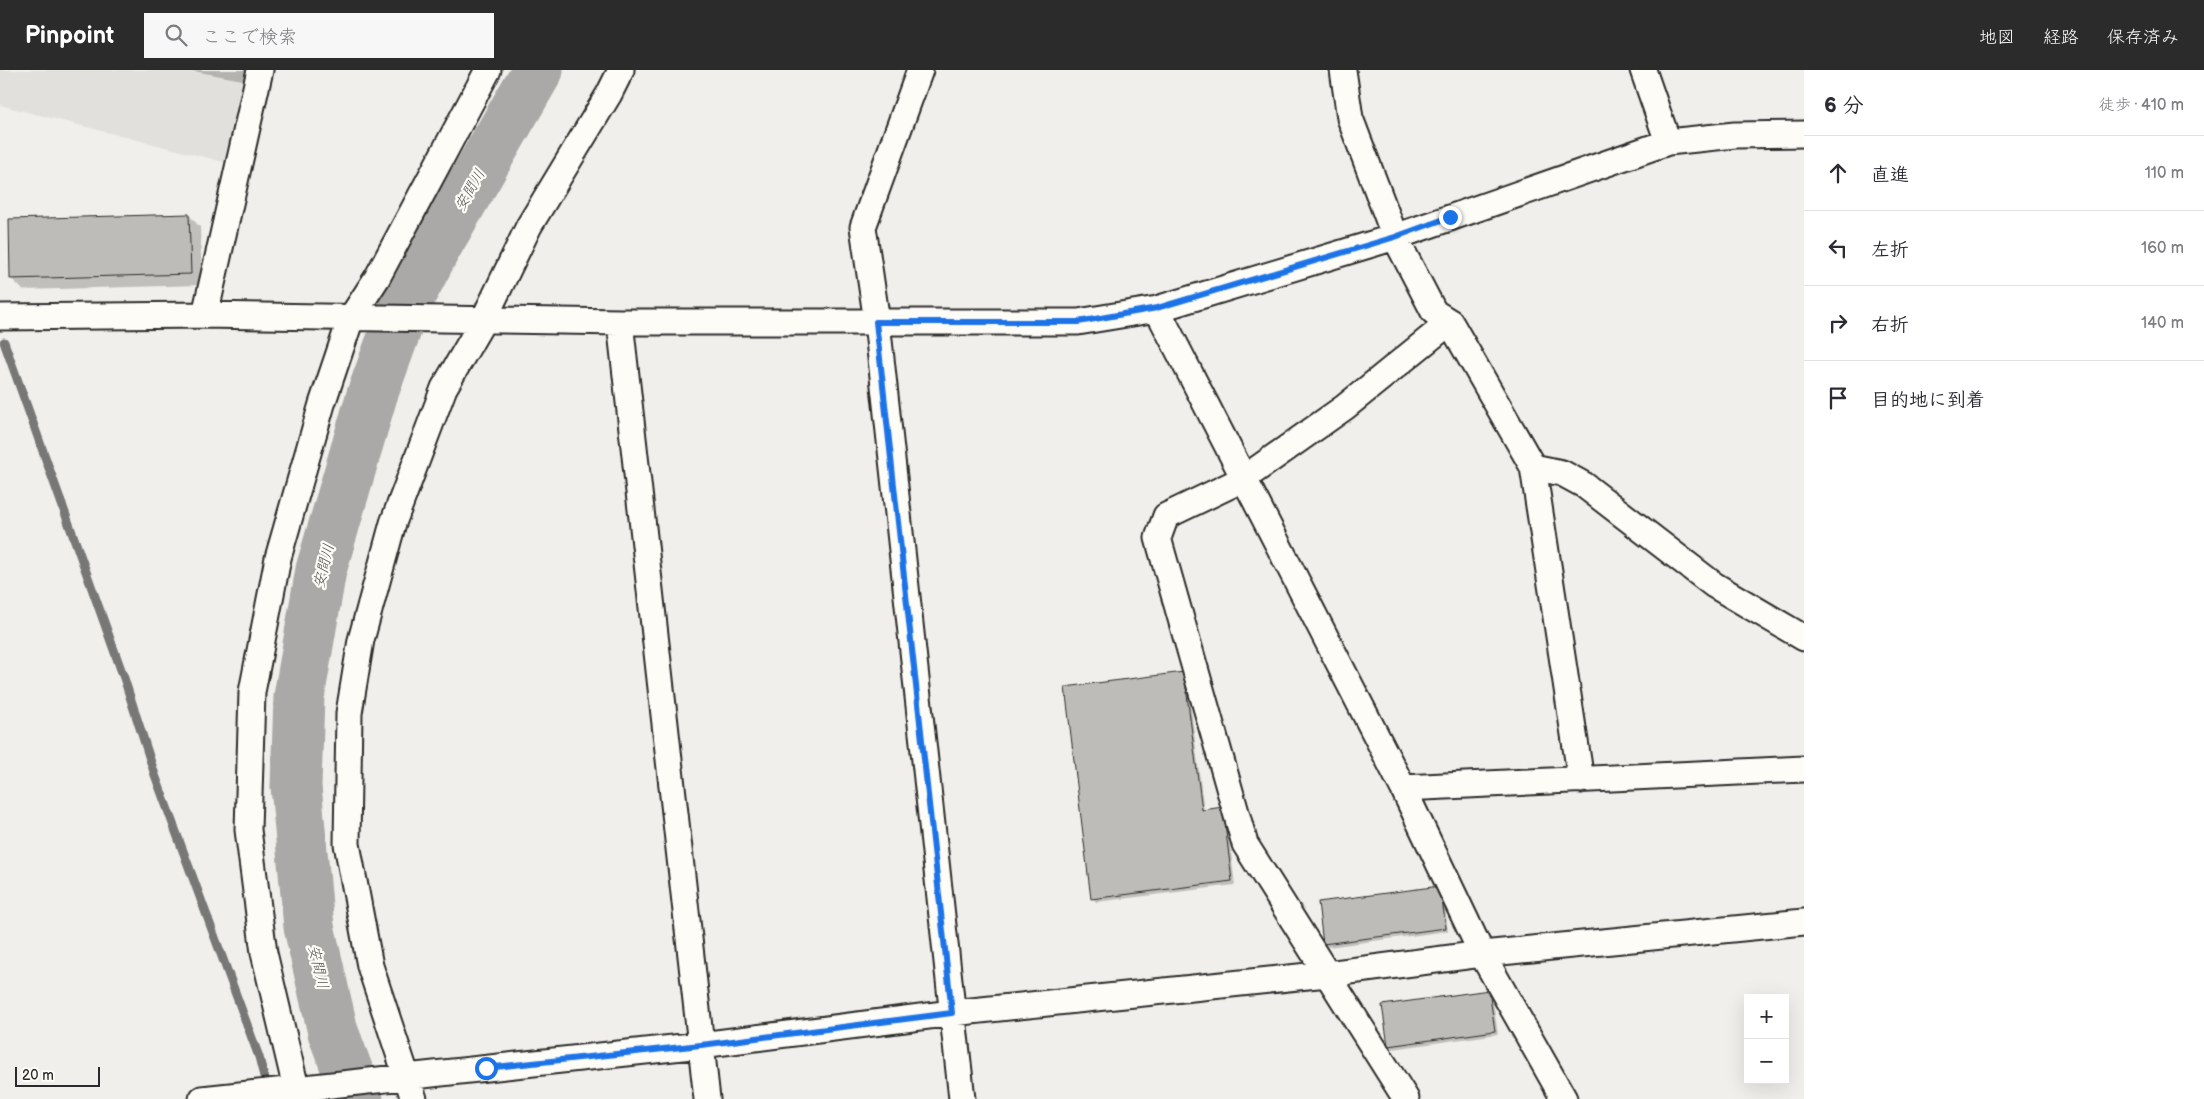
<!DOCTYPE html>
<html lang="ja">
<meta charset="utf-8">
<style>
body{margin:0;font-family:"Balsamiq Sans","Klee One",sans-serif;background:#f7f7f7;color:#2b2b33}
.controls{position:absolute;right:15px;bottom:15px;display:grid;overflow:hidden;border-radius:0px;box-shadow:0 5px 20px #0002}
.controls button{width:45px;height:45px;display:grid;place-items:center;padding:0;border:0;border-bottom:1px solid #e1e1e2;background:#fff;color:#2b2b33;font:25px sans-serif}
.scale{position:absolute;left:15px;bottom:12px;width:85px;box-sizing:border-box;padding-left:5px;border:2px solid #2b2b2b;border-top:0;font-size:14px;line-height:18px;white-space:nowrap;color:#2b2b2b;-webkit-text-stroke:4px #fdfcf7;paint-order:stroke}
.stop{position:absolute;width:15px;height:15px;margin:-11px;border:4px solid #1a73e8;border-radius:50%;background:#fff}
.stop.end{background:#1a73e8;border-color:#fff;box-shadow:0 1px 5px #0008}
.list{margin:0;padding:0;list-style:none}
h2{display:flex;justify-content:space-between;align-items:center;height:65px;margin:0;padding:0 20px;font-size:21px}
h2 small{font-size:16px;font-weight:400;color:#7c7c81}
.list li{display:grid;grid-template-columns:32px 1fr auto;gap:15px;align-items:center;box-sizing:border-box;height:75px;padding:0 20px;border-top:1px solid #e1e1e2}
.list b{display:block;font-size:19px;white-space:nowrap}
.list em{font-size:16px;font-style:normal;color:#7c7c81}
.icon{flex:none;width:28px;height:28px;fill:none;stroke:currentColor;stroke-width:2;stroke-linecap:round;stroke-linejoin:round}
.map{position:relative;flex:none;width:1804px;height:1029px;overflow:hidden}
header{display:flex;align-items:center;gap:30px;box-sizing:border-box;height:70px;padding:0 25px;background:#2b2b2b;color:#fff}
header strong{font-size:24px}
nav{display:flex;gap:28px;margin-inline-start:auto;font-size:18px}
.search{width:350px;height:45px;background:#f7f7f7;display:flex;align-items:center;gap:12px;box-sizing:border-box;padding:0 18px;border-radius:0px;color:#7c7c81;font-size:19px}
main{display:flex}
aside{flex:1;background:#fff}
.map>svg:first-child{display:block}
.built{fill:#e1e0dc}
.shadow{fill:#0003}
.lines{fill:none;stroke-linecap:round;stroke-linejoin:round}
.stream{stroke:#777775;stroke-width:9}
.river{stroke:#aaa9a7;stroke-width:51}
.building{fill:#bdbcb8;stroke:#2b2b2b}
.street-casing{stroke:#2b2b2b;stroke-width:29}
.street{stroke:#fdfcf7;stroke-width:25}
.route{stroke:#1a73e8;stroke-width:6}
.labels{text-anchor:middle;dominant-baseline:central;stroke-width:4.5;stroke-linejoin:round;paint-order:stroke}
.water-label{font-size:15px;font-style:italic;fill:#575756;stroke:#fdfcf7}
</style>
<header>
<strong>Pinpoint</strong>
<div class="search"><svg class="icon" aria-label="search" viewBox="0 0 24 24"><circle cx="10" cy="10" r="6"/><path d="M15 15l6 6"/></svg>ここで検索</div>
<nav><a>地図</a><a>経路</a><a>保存済み</a></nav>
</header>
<main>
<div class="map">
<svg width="1804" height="1029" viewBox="0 0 1804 1029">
<rect width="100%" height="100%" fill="#f0efeb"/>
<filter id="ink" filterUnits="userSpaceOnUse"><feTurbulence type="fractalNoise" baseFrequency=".02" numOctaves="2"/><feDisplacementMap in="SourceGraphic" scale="10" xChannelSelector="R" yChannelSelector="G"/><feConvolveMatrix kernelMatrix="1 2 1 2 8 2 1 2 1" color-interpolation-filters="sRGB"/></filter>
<g filter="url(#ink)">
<path class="built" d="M0 0H250L228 93 0 35Z"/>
<path class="shadow" d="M188 0H261L259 13Z
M189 145 200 157 202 215 23 220 12 209Z
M1187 607 1204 741 1226 742 1235 815 1096 832 1093 828 1066 618Z
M1443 821 1448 861 1328 877 1324 874Z
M1488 921 1492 925 1498 964 1393 979 1389 975Z"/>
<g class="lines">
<path class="stream" d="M4 272 124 608 155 705 259 987 268 1022"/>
<path class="river" d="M358 1029 333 962 309 857 296 716 299 627 321 500 372 325 404 237 434 180 538 0"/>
</g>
<path class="building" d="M189 144 191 204 10 209 9 149Z
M1184 602 1202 740 1223 737 1232 811 1091 829 1065 617Z
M1440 816 1446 858 1323 874 1318 832Z
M1489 920 1495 961 1388 976 1382 935Z"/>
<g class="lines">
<g class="street-casing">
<path id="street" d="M920 0 863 157 877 252 962 1029
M1343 0 1350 48 1395 167 1434 242 1450 252 1533 397 1562 403 1584 415 1714 515 1804 568
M1643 0 1668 72
M1157 239 1403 718 1482 884 1564 1029
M205 245 260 0
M0 247 205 245 620 252H1078L1157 239 1395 167 1668 72 1735 65 1804 64
M620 252 707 1029
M1533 397 1581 710
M1403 718 1804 699
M202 1029 701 975 952 943 1327 904 1482 884 1804 852
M300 1029 296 1018 264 883 248 760 252 622 278 488 322 334 351 248 377 208 488 0
M414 1029 370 896 347 774 349 643 361 570 393 453 444 318 484 249 529 156 609 24 621 0
M1406 1029 1245 774 1158 468 1166 446 1243 409 1345 337 1450 252"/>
</g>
<use href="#street" class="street"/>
</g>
</g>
<g class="lines" filter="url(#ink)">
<path class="route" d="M486 998 701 975 952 943 876 252H1078L1157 238 1395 167 1450 147"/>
</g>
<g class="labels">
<g class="water-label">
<text transform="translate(470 120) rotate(-60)">安間川</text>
<text transform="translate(324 496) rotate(-76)">安間川</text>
<text transform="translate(318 897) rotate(77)">安間川</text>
</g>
</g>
</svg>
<div class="controls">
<button>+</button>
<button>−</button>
</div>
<div class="scale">20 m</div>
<div class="stop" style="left:486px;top:998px"></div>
<div class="stop end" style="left:1450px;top:147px"></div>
</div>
<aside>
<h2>6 分<small>徒歩 · 410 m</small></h2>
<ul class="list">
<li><svg class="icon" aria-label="ahead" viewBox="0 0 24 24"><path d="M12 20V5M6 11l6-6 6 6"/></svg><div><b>直進</b></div><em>110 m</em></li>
<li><svg class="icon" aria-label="left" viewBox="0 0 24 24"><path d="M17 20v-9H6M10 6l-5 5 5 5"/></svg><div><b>左折</b></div><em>160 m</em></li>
<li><svg class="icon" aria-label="right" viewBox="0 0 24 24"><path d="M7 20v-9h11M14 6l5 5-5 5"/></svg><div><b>右折</b></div><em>140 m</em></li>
<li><svg class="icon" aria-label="arrive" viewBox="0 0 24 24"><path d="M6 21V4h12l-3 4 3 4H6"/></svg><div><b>目的地に到着</b></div></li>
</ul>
</aside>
</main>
